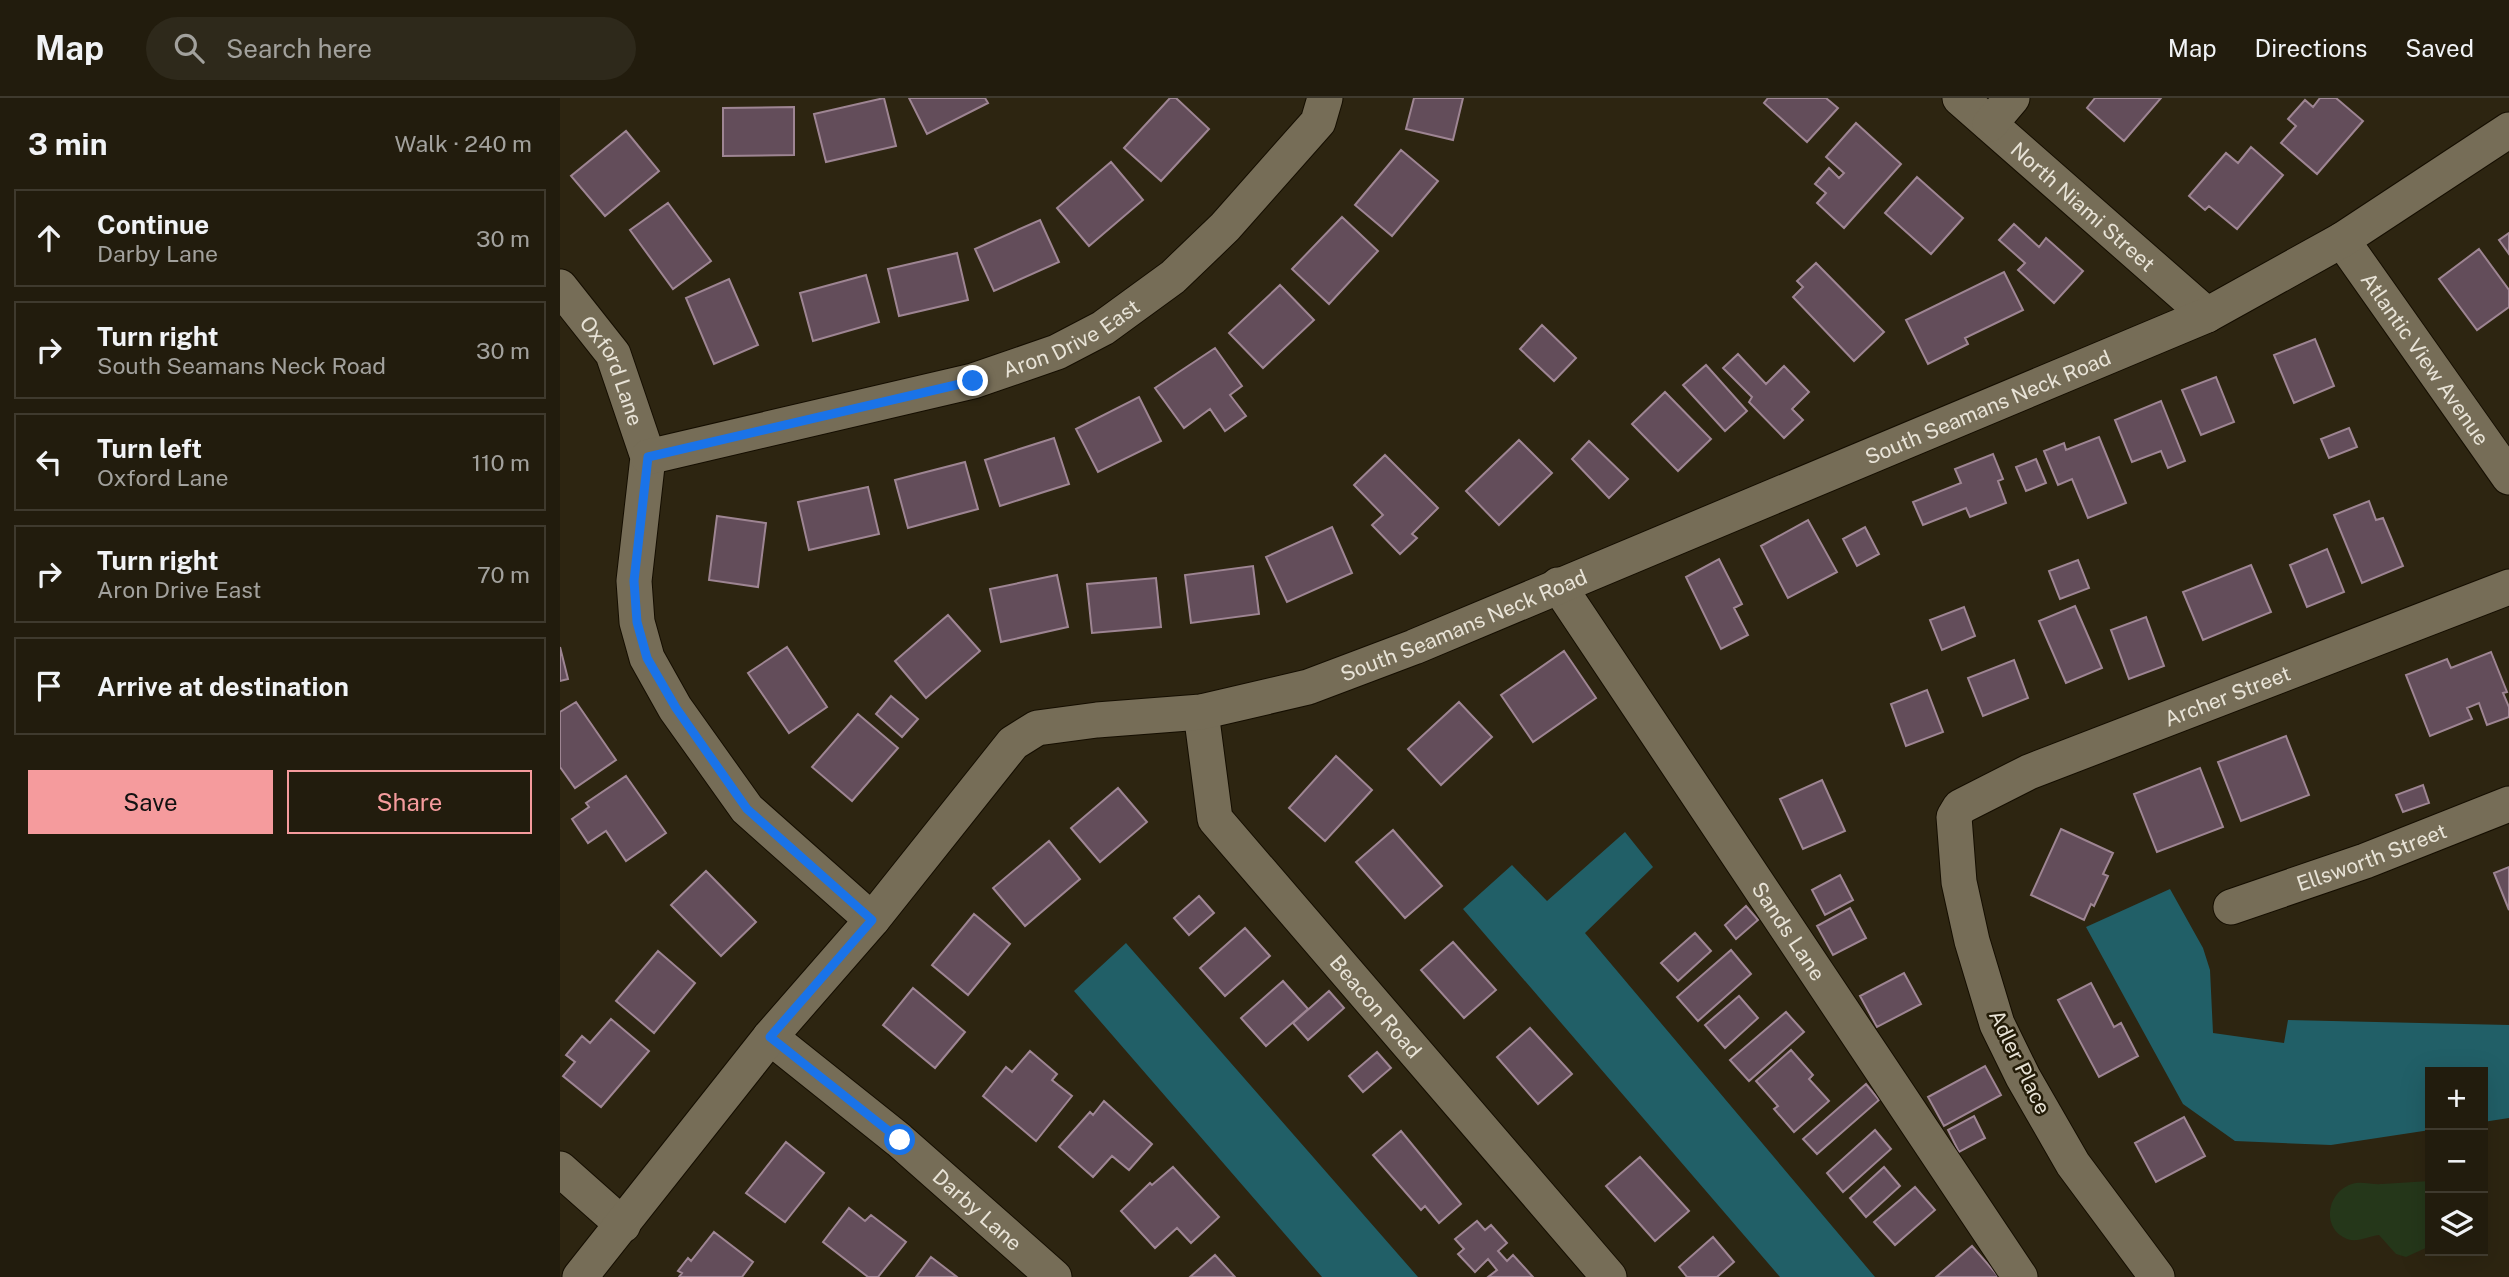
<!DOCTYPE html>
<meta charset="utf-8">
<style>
body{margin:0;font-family:"Public Sans",sans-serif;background:#2e291b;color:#f1f3f6}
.controls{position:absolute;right:21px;bottom:21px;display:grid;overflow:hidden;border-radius:0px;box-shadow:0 7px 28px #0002}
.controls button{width:63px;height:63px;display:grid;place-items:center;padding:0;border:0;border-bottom:2px solid #3f3a2e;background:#221c0d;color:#f1f3f6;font:35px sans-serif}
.stop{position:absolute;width:21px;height:21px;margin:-16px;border:5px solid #1a73e8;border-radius:50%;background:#fff}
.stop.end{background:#1a73e8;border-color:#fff;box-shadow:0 2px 7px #0008}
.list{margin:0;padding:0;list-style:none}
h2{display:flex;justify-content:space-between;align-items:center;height:91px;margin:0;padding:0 28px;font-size:30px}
h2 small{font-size:23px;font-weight:400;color:#a2a19d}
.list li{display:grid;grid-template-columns:46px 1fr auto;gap:21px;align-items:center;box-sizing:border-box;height:98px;margin:0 14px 14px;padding:0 14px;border:2px solid #3f3a2e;border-radius:0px}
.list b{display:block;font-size:26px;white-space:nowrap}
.list p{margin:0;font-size:23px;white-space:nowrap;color:#a2a19d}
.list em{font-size:23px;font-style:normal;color:#a2a19d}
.actions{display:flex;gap:14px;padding:21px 28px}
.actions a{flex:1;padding:16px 0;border:2px solid #f59b9d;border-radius:0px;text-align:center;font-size:24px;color:#f59b9d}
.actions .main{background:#f59b9d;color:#111}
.icon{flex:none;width:38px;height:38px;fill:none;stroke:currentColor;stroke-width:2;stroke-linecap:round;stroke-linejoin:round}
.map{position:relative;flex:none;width:1949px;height:1179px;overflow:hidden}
header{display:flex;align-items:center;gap:42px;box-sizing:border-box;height:98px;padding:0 35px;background:#221c0d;border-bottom:2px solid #3f3a2e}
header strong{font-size:33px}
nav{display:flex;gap:38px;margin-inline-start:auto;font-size:24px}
.search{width:490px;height:63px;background:#2e291b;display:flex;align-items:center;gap:18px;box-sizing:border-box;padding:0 24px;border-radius:38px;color:#a2a19d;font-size:26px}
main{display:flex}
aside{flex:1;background:#221c0d}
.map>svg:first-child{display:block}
.green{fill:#25371a}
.water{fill:#215f67}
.building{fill:#634d5a;stroke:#9e8593;stroke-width:2}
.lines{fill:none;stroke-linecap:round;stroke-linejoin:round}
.minor-casing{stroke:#150e00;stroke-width:37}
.minor{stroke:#766d57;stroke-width:35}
.route{stroke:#1a73e8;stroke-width:9}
.labels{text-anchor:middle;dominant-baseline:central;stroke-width:5;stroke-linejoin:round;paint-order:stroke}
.street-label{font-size:21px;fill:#e8e3d7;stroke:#231b07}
</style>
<header>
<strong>Map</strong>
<div class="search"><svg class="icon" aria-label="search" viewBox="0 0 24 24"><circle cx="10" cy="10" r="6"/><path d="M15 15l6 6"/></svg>Search here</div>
<nav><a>Map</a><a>Directions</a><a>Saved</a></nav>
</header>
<main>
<aside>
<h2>3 min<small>Walk · 240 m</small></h2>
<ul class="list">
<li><svg class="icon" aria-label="ahead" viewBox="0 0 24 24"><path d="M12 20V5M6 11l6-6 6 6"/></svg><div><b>Continue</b><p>Darby Lane</p></div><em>30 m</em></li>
<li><svg class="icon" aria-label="right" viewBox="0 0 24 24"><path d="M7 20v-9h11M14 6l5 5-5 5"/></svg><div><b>Turn right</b><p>South Seamans Neck Road</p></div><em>30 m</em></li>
<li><svg class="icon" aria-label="left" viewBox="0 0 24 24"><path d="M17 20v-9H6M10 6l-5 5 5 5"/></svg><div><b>Turn left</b><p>Oxford Lane</p></div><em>110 m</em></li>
<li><svg class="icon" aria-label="right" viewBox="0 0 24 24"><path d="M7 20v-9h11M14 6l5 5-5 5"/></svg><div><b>Turn right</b><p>Aron Drive East</p></div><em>70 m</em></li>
<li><svg class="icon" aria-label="arrive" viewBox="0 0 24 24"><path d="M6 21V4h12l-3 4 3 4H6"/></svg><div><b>Arrive at destination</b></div></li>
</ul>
<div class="actions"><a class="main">Save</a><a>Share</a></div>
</aside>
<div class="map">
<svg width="1949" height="1179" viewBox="0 0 1949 1179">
<rect width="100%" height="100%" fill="#2d2511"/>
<path class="green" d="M1870 1083V1148L1846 1159 1836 1156 1819 1137C1808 1138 1798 1145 1787 1141 1762 1131 1766 1097 1789 1087 1800 1082 1811 1087 1822 1086 1838 1085 1854 1084 1870 1083Z"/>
<path class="water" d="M1065 734 1093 769 1025 835 1315 1179H1220L903 811 952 767 987 803Z
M1610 791 1643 850 1650 872 1653 935 1724 945 1728 922 1949 927V1020L1923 1024V974H1870V1032L1771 1047 1675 1043 1623 1006 1526 829Z
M566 845 858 1179H762L514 893Z"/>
<path class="building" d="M324 0 336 48 266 64 254 16Z
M349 0H425L428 5 367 36Z
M610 0H616L649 31 601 83 564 50Z
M854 0H903L893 42 846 31Z
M1208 0H1266L1278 10 1247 44 1204 5Z
M1535 0H1601L1564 43 1527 10Z
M1760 0H1776L1803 23 1757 76 1721 45 1736 28 1728 21 1745 2 1753 9Z
M234 9V57L163 58V10Z
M1296 25 1341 66 1284 130 1257 105 1266 95 1255 86 1269 70 1279 80 1284 75 1266 59Z
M66 33 99 73 45 118 11 78Z
M1691 49 1723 77 1677 131 1649 108 1645 112 1629 98 1666 55 1678 65Z
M841 52 878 83 832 138 795 107Z
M551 64 583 102 529 148 497 110Z
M1357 79 1403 120 1371 156 1325 115Z
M108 105 151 163 113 191 70 132Z
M782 119 818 153 769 206 732 171Z
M480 122 499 164 434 193 415 151Z
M1454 126 1479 149 1486 140 1523 173 1494 205 1458 172 1465 165 1439 142Z
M1949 135V156L1939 142Z
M1919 151 1949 192V209L1917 232 1879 181Z
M397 155 408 202 339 218 328 171Z
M1256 165 1324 234 1294 263 1233 199 1243 189 1237 183Z
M1444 174 1463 212 1405 240 1408 246 1368 266 1346 222Z
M306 177 319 224 253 243 240 195Z
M169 181 198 247 154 266 126 200Z
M720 187 754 222 703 270 669 235Z
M982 227 1016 260 994 283 960 251Z
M1755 241 1774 288 1734 305 1714 257Z
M655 250 682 288 670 297 686 318 665 333 650 311 624 330 595 290Z
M1178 256 1206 286 1224 268 1249 294 1232 311 1243 322 1224 340 1189 304 1192 299 1163 270Z
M1146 267 1187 313 1165 333 1123 287Z
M1656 279 1674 324 1641 337 1622 292Z
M1105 294 1151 341 1118 373 1072 326Z
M579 299 601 343 538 374 516 331Z
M1601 303 1625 363 1608 370 1601 353 1572 364 1555 322Z
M1789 330 1797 349 1769 360 1761 341Z
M1539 339 1566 405 1528 420 1512 381 1498 387 1484 353 1504 345 1506 352Z
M494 340 509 386 440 408 425 362Z
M959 342 992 375 939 427 906 393Z
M1029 343 1068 381 1049 400 1012 361Z
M1433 356 1443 381 1438 383 1446 405 1410 419 1406 410 1363 427 1353 404 1401 385 1395 371Z
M825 357 878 410 852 436 857 440 840 456 812 427 823 417 794 387Z
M1476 361 1486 385 1466 393 1456 369Z
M405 364 418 411 348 430 335 382Z
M308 389 319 436 249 452 238 404Z
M1809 403 1816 422 1823 420 1843 468 1802 485 1774 417Z
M157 418 206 425 198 489 149 482Z
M1248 422 1277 474 1228 500 1201 448Z
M772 429 792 475 727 504 706 459Z
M1305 429 1319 456 1297 468 1283 441Z
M1767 451 1784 494 1747 509 1730 467Z
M1159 461 1182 506 1174 510 1188 537 1161 551 1126 479Z
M1518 462 1529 490 1500 501 1489 473Z
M1691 467 1711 514 1643 542 1623 494Z
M693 468 699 516 631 525 625 477Z
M497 477 508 529 441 544 430 491Z
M596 480 601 529 532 535 527 486Z
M1515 508 1542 570 1506 585 1479 523Z
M1404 509 1415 538 1382 552 1370 522Z
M388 517 420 553 366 600 335 563Z
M1586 519 1604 568 1569 581 1551 532Z
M0 549 8 581 0 583Z
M227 549 267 609 229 635 188 575Z
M1004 553 1036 600 973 644 941 597Z
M1931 554 1947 594 1943 595 1949 609V619L1927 627 1919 605 1907 610 1912 621 1870 638 1846 577 1887 561 1891 570Z
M1454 562 1468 600 1423 618 1408 580Z
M1367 592 1383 634 1346 648 1331 606Z
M331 598 358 621 342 639 316 616Z
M16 604 56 662 15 690 0 669V614Z
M899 604 932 639 881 687 848 651Z
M298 616 338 650 292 703 252 669Z
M1726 638 1749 697 1681 723 1658 664Z
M776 658 812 692 765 743 729 710Z
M1640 670 1663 729 1597 754 1574 696Z
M66 678 106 735 66 763 46 733 28 745 12 721 29 709 26 705Z
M1262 682 1285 733 1243 751 1220 701Z
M1863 687 1869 705 1843 714 1836 697Z
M558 690 587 724 540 764 511 730Z
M1501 731 1553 755 1543 776 1548 778 1534 808 1531 806 1524 822 1471 797Z
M833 732 882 788 845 820 796 764Z
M489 743 520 781 465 828 433 790Z
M1949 769V812L1934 775Z
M146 773 196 824 161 858 111 807Z
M1280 777 1293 802 1265 817 1252 792Z
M639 798 654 815 629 837 614 820Z
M1186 808 1198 822 1176 841 1165 827Z
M1290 810 1306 840 1273 857 1257 828Z
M414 816 450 846 408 897 372 867Z
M685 830 710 858 665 898 640 870Z
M1135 835 1151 853 1118 883 1101 865Z
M893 844 936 892 904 920 861 872Z
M1171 852 1191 876 1138 923 1117 899Z
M98 853 135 885 94 935 56 903Z
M1344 875 1361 906 1317 929 1300 898Z
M723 883 748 911 706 948 681 920Z
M1531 885 1554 929 1561 925 1578 958 1539 979 1498 902Z
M353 890 405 934 375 970 323 927Z
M769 893 784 910 748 942 733 925Z
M1179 898 1198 920 1165 950 1145 927Z
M1226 914 1244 934 1189 983 1170 962Z
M51 921 89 953 41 1009 3 978 15 964 6 957 22 938 30 945Z
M970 930 1012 976 978 1006 937 959Z
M1231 952 1253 977 1249 981 1269 1003 1234 1034 1214 1011 1218 1008 1196 983Z
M470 953 497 976 492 982 512 998 476 1043 423 998 446 969 452 974Z
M817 954 831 970 803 994 789 978Z
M1425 968 1441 997 1384 1028 1368 999Z
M1306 986 1319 1002 1257 1056 1243 1041Z
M544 1003 592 1046 569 1072 552 1058 533 1079 499 1049 530 1014 533 1017Z
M1414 1018 1425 1040 1399 1054 1388 1032Z
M1624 1019 1645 1058 1596 1084 1575 1045Z
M1315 1032 1331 1051 1283 1094 1267 1075Z
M841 1033 901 1106 879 1125 865 1108 861 1112 813 1057Z
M226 1044 264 1075 225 1124 186 1095Z
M1080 1059 1129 1113 1095 1143 1046 1088Z
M613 1069 659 1119 631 1145 617 1130 595 1150 561 1113 590 1085 592 1087Z
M1324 1069 1340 1088 1306 1119 1290 1100Z
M1355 1089 1375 1112 1335 1147 1314 1124Z
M289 1110 305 1123 311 1117 346 1144 318 1179H308L263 1144Z
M917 1123 925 1132 931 1127 947 1145 938 1153 947 1163 953 1157 973 1179H928L937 1172 928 1161 915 1174 898 1156 904 1151 895 1141Z
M154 1134 193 1164 182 1179H119L122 1175 118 1173 128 1160 131 1163Z
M1153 1139 1174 1164 1157 1179H1127L1119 1169Z
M1412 1148 1439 1179H1376Z
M655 1157 675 1179H630Z
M371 1159 397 1179H356Z"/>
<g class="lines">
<g class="minor-casing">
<g id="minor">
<path id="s1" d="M1400 0 1647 217"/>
<path d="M1430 26 1452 0"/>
<path id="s2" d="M1782 142 1949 379"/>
<path id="s3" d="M0 189 53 256 88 359 74 483 77 524 87 560 115 610 187 711 312 822"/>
<path id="s4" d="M88 359 413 283 497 254 543 230 613 179 665 129 758 24 765 0"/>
<path id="s5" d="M998 487 1460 1179"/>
<path id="s6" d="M641 614 655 721 1049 1179"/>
<path id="s7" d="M1671 809 1805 763 1949 706"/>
<path id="s8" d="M210 939 339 1042 494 1179"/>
<path d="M0 1071 63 1127"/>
<path id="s9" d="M20 1179 210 939 312 822 453 645 477 630 537 622 641 614 748 589 854 549 1647 217 1782 142 1949 32"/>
<path id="s10" d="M1597 1179 1513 1066 1463 979 1437 926 1412 843 1399 784 1394 719 1400 709 1469 674 1949 489"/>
</g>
</g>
<use href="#minor" class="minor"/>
</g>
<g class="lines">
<path class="route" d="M340 1042 210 939 312 822 187 711 116 610 87 560 77 524 74 483 88 359 413 283"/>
</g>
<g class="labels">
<g class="street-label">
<text stroke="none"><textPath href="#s1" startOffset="164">North Niami Street</textPath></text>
<text stroke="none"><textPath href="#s4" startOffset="441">Aron Drive East</textPath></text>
<text stroke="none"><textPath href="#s2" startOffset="145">Atlantic View Avenue</textPath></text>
<text stroke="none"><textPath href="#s3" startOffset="100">Oxford Lane</textPath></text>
<text stroke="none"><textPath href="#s9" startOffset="1726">South Seamans Neck Road</textPath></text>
<text stroke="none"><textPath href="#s9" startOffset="1158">South Seamans Neck Road</textPath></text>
<text stroke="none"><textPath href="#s10" startOffset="814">Archer Street</textPath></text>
<text stroke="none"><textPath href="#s7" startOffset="149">Ellsworth Street</textPath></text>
<text stroke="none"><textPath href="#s5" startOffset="416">Sands Lane</textPath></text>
<text stroke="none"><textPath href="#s6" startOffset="355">Beacon Road</textPath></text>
<text transform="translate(1460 964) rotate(64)">Adler Place</text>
<text stroke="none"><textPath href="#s8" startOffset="270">Darby Lane</textPath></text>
</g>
</g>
</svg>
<div class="controls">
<button>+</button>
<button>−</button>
<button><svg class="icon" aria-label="layers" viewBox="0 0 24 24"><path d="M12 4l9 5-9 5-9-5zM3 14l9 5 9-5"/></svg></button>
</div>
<div class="stop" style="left:340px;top:1042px"></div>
<div class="stop end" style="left:413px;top:283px"></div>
</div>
</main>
